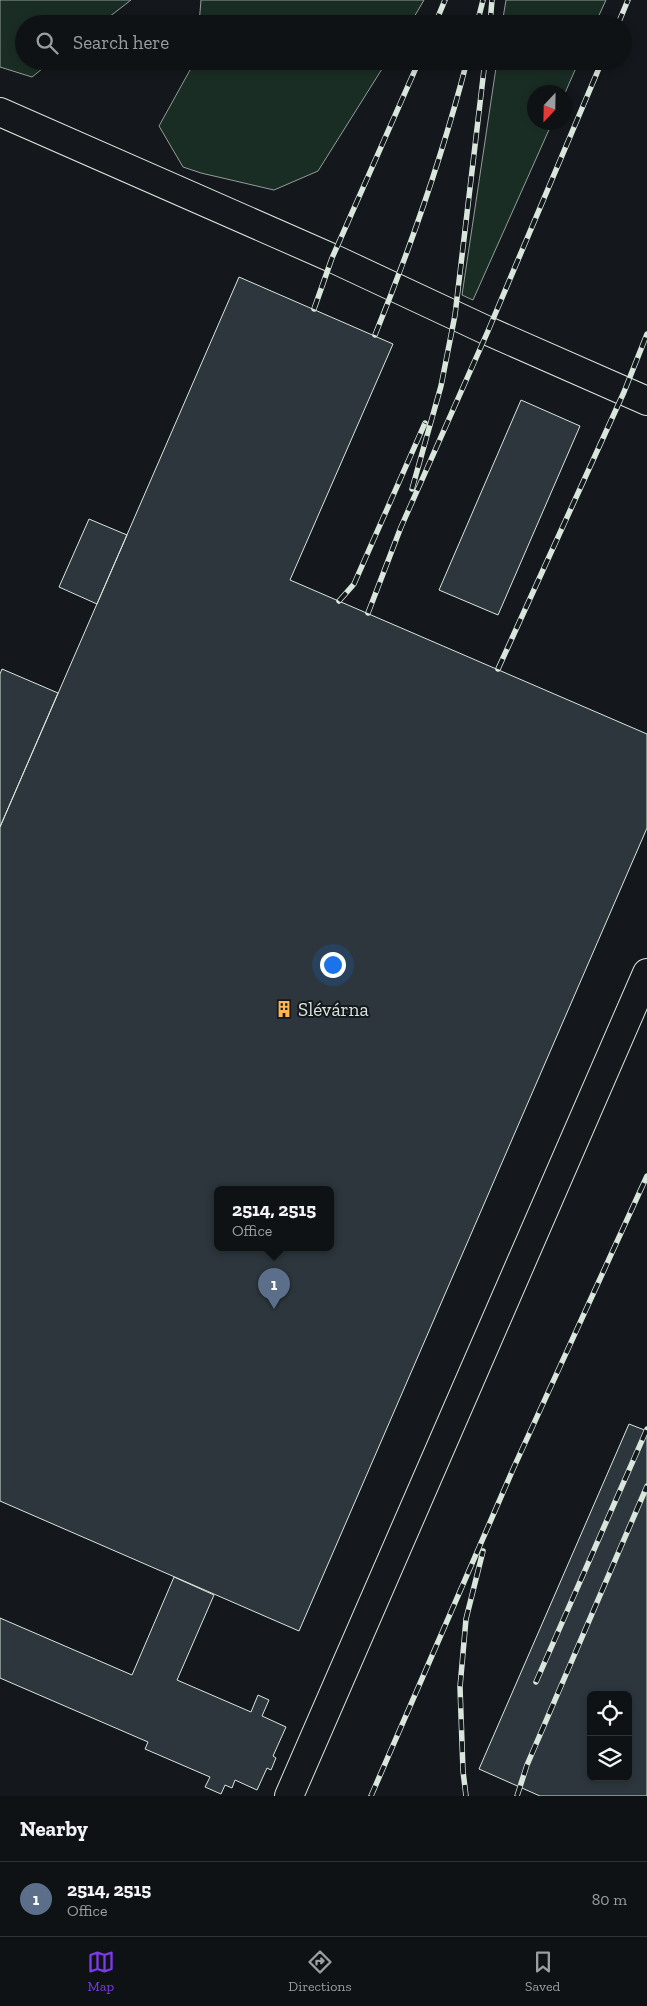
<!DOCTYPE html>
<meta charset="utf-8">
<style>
body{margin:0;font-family:"Zilla Slab",serif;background:#181b1e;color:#f1f3f6}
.controls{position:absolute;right:15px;bottom:15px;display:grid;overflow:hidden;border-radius:8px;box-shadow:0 2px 8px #0003}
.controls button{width:45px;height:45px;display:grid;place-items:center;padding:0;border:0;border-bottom:1px solid #2f3234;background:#0f1215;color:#f1f3f6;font:25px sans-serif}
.compass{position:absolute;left:527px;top:85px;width:45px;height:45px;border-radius:50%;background:#0f1215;box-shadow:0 2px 8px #0003;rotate:202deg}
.you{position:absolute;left:332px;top:964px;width:18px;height:18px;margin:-12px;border:4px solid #fff;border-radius:50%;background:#1a73e8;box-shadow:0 0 0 8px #1a73e833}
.badge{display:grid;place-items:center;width:32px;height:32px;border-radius:50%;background:#7c3aed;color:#fff;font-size:16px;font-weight:700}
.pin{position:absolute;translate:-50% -41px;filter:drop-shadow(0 1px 2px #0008)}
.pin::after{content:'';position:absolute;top:26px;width:18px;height:15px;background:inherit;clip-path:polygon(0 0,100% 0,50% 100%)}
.popup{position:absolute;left:214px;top:1186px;width:120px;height:65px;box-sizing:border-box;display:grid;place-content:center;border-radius:8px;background:#0f1215;filter:drop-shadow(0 1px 4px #0005);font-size:16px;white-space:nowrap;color:#9b9ea0}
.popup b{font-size:19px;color:#f1f3f6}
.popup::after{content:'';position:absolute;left:50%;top:100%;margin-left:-10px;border:10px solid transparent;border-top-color:#0f1215}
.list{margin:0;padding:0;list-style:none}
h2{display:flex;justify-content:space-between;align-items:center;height:65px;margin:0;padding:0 20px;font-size:21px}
h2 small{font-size:16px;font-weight:400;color:#9b9ea0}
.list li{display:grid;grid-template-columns:32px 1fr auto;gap:15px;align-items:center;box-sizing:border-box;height:75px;padding:0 20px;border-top:1px solid #2f3234}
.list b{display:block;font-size:19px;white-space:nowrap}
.list p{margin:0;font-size:16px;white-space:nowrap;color:#9b9ea0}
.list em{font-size:16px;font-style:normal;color:#9b9ea0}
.icon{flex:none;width:28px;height:28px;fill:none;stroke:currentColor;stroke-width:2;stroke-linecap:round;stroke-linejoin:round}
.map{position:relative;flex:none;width:647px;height:1796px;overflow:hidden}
.search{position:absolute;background:#0f1215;box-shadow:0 2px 8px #0003;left:15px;right:15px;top:15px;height:55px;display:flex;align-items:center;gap:12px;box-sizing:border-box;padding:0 18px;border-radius:28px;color:#9b9ea0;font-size:19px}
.sheet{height:140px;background:#0f1215}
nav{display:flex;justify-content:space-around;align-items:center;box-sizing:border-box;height:70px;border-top:1px solid #2f3234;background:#0f1215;font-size:14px;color:#9b9ea0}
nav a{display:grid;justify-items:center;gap:2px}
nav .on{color:#7c3aed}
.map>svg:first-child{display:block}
.green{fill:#1a2d24;stroke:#939e99}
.building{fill:#2c363c;stroke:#d8e6dc;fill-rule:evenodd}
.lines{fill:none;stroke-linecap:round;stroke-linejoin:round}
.minor-casing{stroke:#d8e6dc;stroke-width:30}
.minor{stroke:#14181c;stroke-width:28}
.rail-casing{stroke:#d8e6dc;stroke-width:5.5}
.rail{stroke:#14181c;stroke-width:4;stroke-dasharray:11;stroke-linecap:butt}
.labels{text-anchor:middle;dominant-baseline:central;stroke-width:4;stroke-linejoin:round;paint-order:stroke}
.poi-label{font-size:19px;fill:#d8e6dc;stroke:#14181c;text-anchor:start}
</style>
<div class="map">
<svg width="647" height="1796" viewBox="0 0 647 1796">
<rect width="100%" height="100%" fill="#14181c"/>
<path class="green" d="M0 0H131L100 24H24V61H52L32 77 0 67Z
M201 0H424L410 24H199Z
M506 0H606L595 24H502Z
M195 61H387L318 171 274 190 201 173 183 167 159 126Z
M497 61H579L565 93 534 92V122L552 123 473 300 462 295Z"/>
<path class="building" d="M239 277 393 344 290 580 647 734V828L299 1631 0 1501V827ZM218 1190H330V1248H218Z
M521 400 580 426 498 615 439 590Z
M89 519 127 535 97 604 59 587Z
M2 669 58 693 0 827V674Z
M629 1424 647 1431V1796H540L479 1769ZM591 1695H628V1777H591Z
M174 1577 214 1595 177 1680 251 1712 258 1695 269 1700 262 1716 286 1727 273 1756 276 1758 271 1770 267 1768 257 1790 235 1780 232 1788 225 1785 221 1794 205 1787 210 1777 145 1749 148 1742 0 1678V1618L132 1675Z"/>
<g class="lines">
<g class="minor-casing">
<path id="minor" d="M0 112 332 258 488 331 647 401
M289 1796 647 973"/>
</g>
<use href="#minor" class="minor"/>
<g class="rail-casing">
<path id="rail" d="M435 24 445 0
M477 24 483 0
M490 24 492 0
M618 24 628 0
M314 309 332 258 419 61
M375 335C411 246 443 154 467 61
M412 489 441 386 455 315 485 61
M339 601 354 584 425 423
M368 613 401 527 488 331 602 61
M498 669 624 392 647 334
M536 1682 647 1429
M371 1796 514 1467 647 1176
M466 1796 463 1771 460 1687 466 1619 483 1551
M517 1796 527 1765 647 1486"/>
</g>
<use href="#rail" class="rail"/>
</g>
<defs>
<g id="building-bare" transform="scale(1.35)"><path d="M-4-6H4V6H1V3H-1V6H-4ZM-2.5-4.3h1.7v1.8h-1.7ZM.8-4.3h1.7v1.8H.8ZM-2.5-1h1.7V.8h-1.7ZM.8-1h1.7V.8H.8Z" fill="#ffb74d" stroke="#14181c" stroke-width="2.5" paint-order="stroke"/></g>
</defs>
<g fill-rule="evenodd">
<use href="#building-bare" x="284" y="1009"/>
</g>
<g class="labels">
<g class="poi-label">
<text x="298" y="1009">Slévárna</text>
</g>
</g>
</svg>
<div class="controls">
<button><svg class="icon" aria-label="locate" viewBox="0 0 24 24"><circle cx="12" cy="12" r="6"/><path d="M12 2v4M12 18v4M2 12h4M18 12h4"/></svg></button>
<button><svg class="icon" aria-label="layers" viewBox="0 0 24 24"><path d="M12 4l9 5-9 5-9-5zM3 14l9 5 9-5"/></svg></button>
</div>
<svg class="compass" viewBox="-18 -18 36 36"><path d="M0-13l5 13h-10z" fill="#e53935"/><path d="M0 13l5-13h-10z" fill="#9b9ea0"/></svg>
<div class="you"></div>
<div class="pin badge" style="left:274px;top:1309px;background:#5c6f8a">1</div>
<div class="popup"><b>2514, 2515</b>Office</div>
<div class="search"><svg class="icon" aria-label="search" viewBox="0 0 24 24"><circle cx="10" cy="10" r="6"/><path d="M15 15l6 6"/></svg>Search here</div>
</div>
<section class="sheet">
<h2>Nearby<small></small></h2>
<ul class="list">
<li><span class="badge" style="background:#5c6f8a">1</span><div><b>2514, 2515</b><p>Office</p></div><em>80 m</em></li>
</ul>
</section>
<nav>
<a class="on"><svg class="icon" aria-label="map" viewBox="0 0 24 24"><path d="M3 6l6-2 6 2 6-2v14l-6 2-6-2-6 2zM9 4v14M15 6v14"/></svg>Map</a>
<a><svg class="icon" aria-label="directions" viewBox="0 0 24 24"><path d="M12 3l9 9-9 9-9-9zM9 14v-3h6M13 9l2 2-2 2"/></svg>Directions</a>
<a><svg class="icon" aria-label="saved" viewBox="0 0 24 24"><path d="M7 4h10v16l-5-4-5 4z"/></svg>Saved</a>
</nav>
